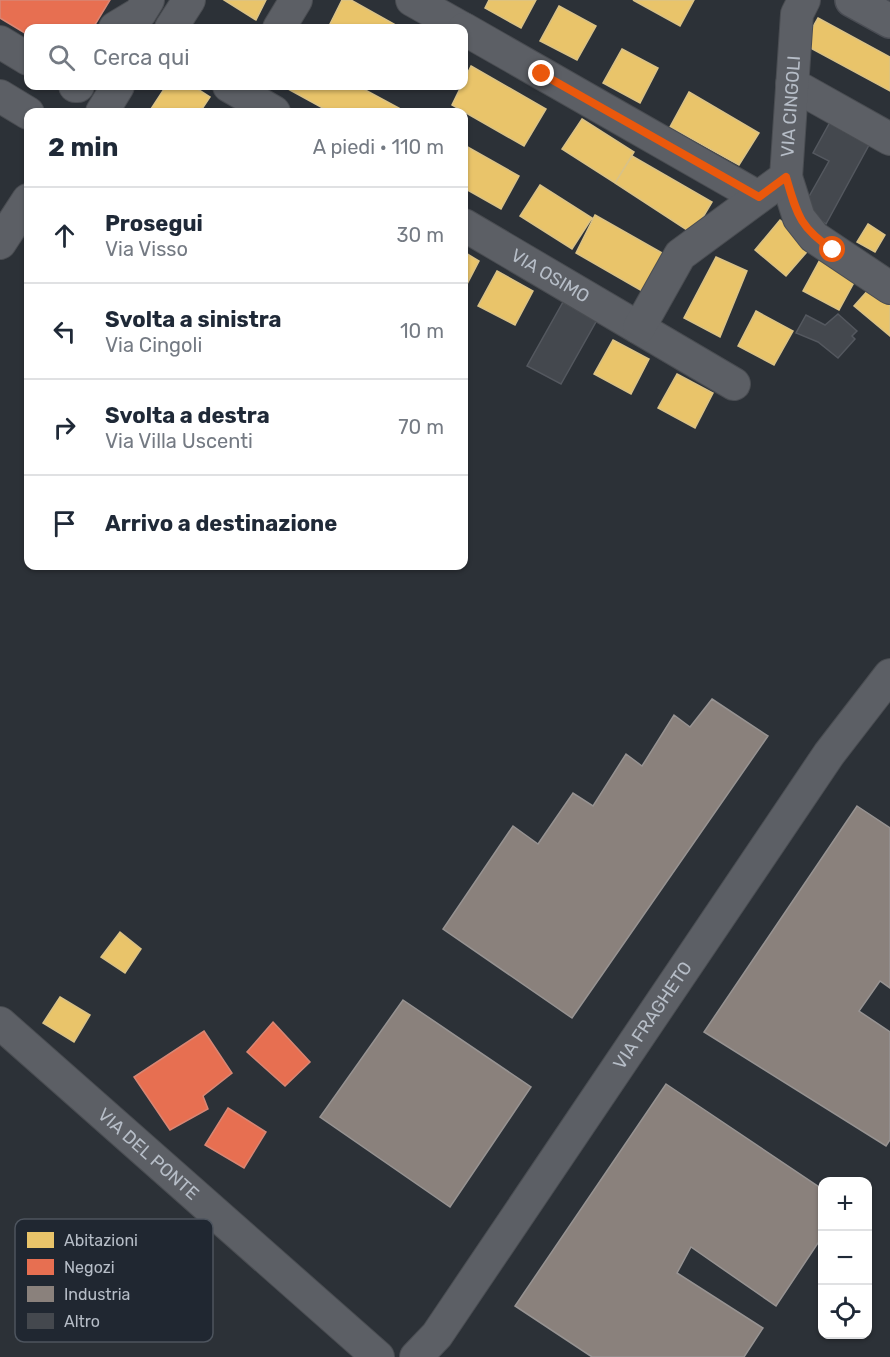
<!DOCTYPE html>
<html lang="it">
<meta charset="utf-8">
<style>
body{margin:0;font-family:Rubik,sans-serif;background:#f2f2f3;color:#1f2937}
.controls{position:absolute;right:18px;bottom:18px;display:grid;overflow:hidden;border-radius:12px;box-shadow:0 2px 4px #0004}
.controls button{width:54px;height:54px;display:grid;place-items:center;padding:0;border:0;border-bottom:2px solid #e0e1e3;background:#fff;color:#1f2937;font:30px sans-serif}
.stop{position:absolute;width:18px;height:18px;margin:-14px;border:4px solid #ea580c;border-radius:50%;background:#fff}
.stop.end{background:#ea580c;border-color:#fff;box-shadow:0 2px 6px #0008}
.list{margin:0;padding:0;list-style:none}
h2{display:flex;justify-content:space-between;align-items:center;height:78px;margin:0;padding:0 24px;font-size:26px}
h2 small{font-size:20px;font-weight:400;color:#747a83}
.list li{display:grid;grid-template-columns:39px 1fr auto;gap:18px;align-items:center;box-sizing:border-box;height:96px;padding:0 24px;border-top:2px solid #e0e1e3}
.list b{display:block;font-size:22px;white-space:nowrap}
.list p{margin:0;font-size:20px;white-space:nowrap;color:#747a83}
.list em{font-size:20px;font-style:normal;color:#747a83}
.icon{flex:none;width:33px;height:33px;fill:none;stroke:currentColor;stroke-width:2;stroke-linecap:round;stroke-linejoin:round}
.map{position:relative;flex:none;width:890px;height:1357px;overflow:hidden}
.search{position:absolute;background:#fff;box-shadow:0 2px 4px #0004;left:24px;top:24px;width:444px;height:66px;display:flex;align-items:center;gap:15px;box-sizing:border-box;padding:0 21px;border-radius:12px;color:#747a83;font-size:22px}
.panel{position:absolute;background:#fff;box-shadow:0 2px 4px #0004;left:24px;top:108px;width:444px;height:462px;border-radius:12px}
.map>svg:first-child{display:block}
.homes{fill:#e9c46a;stroke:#dac286;stroke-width:1.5}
.shops{fill:#e76f51;stroke:#d88674;stroke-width:1.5}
.industry{fill:#8a817c;stroke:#979392;stroke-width:1.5}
.building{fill:#44484e;stroke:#54585f;stroke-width:1.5}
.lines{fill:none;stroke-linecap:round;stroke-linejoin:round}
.minor-casing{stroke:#4a4d52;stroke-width:34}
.major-casing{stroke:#4a4d54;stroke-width:36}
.minor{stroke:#5c5f65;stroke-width:32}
.major{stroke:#5e6167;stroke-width:33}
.route{stroke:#ea580c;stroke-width:8}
.labels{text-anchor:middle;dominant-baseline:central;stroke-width:6;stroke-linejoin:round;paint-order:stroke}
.street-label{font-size:18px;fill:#b6bdc7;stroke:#202731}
.key{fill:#202731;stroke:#4d545e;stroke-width:1.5}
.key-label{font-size:16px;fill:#b6bdc7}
</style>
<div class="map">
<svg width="890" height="1357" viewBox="0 0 890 1357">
<rect width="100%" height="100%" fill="#2c3137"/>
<path class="homes" d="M224 0H266L256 20Z
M342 0H351L401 28H328Z
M489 0H536L521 28 485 8Z
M633 0H694L680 26Z
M559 6 596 26 577 60 540 41Z
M818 18 890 57V91L803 44Z
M622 49 658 68 640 103 603 83Z
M471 66 546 109 524 146 452 105Z
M166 86H193L210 97 200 112H149Z
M290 86H358L406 112H330L288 89Z
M689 92 759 133 739 165 670 127Z
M582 119 634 152 615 183 562 149Z
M464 145 519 176 501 209 464 188Z
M632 156 712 202 693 234 615 183Z
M540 185 592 218 572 249 520 216Z
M595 215 671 258 649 295 576 253Z
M780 220 812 246 786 276 755 250Z
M868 224 885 235 875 252 857 242Z
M464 252 479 261 464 290Z
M822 256 858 275 839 310 803 291Z
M716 257 747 271 720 337 684 318Z
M497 271 533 291 515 325 478 306Z
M870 288 890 305V336L854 306Z
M756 311 793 331 774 365 738 346Z
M613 340 649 359 631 394 594 374Z
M677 374 713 393 695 428 658 408Z
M120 932 141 949 125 973 101 957Z
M60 997 90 1015 74 1042 43 1023Z"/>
<path class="shops" d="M0 0H110L93 28H28V35L0 18Z
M273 1022 310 1062 285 1086 247 1052Z
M204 1031 232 1073 203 1096 208 1109 170 1130 134 1077Z
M228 1108 266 1132 244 1168 205 1145Z"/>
<path class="industry" d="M712 699 768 736 572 1018 443 929 513 826 538 844 573 793 593 806 626 754 642 766 674 715 690 727Z
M857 806 890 828V988L880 981 859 1011 890 1032V1140L886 1146 704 1032Z
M403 1000 531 1087 450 1207 320 1117Z
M666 1084 822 1189V1237L776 1306 691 1247 677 1273 763 1328 744 1357H592L515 1306Z"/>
<path class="building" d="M835 113 875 134 826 224 813 216 807 200 829 161 813 153Z
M563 302 597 320 561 384 527 366Z
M838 314 857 331 852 336 855 339 838 358 818 342 796 333 806 315 825 325Z"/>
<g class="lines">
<g class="minor-casing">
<g id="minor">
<path d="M412 0 462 28"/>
<path d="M115 28 140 13 148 0"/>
<path d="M171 28 189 0"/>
<path d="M279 28 296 0"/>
<path d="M464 29 758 197"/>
<path d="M0 42 28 59"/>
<path d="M792 84 890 139"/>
<path d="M75 86H78"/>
<path d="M229 86 274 112"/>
<path d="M0 96 28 113"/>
<path d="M102 112 118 86"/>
<path d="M786 177 799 218 814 237 890 288"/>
<path id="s1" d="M464 225 734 384"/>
<path d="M0 243 28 200"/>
<path id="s2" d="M639 328 680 255 786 177 797 14 804 0"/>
<path id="s3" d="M0 1023 378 1357"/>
<path id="s4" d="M416 1357 437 1335 829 754 890 675"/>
</g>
</g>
<g class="major-casing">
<path id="major" d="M852 0 890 21"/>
</g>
<use href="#minor" class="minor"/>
<use href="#major" class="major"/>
</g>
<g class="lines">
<path class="route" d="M542 74 759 197 786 177C797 214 799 227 833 250"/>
</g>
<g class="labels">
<g class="street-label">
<text stroke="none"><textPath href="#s2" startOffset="286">VIA CINGOLI</textPath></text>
<text stroke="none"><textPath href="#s1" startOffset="100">VIA OSIMO</textPath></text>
<text stroke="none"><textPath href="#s4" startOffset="416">VIA FRAGHETO</textPath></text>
<text stroke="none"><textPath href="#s3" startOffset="198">VIA DEL PONTE</textPath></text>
</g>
</g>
<rect x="15" y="1219" width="198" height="123" rx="9" class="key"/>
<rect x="27" y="1232" width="27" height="16" fill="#e9c46a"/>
<rect x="27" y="1259" width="27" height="16" fill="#e76f51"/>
<rect x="27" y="1286" width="27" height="16" fill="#8a817c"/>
<rect x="27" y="1313" width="27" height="16" fill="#44484e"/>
<g class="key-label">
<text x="64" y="1246">Abitazioni</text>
<text x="64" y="1273">Negozi</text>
<text x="64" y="1300">Industria</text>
<text x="64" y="1327">Altro</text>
</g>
</svg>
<div class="controls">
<button>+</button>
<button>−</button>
<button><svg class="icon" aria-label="locate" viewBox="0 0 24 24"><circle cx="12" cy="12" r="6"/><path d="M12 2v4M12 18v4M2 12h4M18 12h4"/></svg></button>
</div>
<div class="stop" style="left:833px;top:250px"></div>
<div class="stop end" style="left:542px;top:74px"></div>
<div class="search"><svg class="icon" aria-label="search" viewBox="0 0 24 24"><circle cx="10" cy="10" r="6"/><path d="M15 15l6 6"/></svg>Cerca qui</div>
<section class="panel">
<h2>2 min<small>A piedi · 110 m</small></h2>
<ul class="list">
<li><svg class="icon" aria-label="ahead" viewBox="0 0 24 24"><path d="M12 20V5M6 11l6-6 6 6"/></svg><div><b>Prosegui</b><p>Via Visso</p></div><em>30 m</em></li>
<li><svg class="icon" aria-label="left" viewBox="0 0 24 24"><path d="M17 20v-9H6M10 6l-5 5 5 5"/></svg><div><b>Svolta a sinistra</b><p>Via Cingoli</p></div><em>10 m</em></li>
<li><svg class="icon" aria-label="right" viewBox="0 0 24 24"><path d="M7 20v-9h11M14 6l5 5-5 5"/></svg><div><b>Svolta a destra</b><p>Via Villa Uscenti</p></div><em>70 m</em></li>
<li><svg class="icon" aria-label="arrive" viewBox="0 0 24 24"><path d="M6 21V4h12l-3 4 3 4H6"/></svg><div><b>Arrivo a destinazione</b></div></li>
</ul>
</section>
</div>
